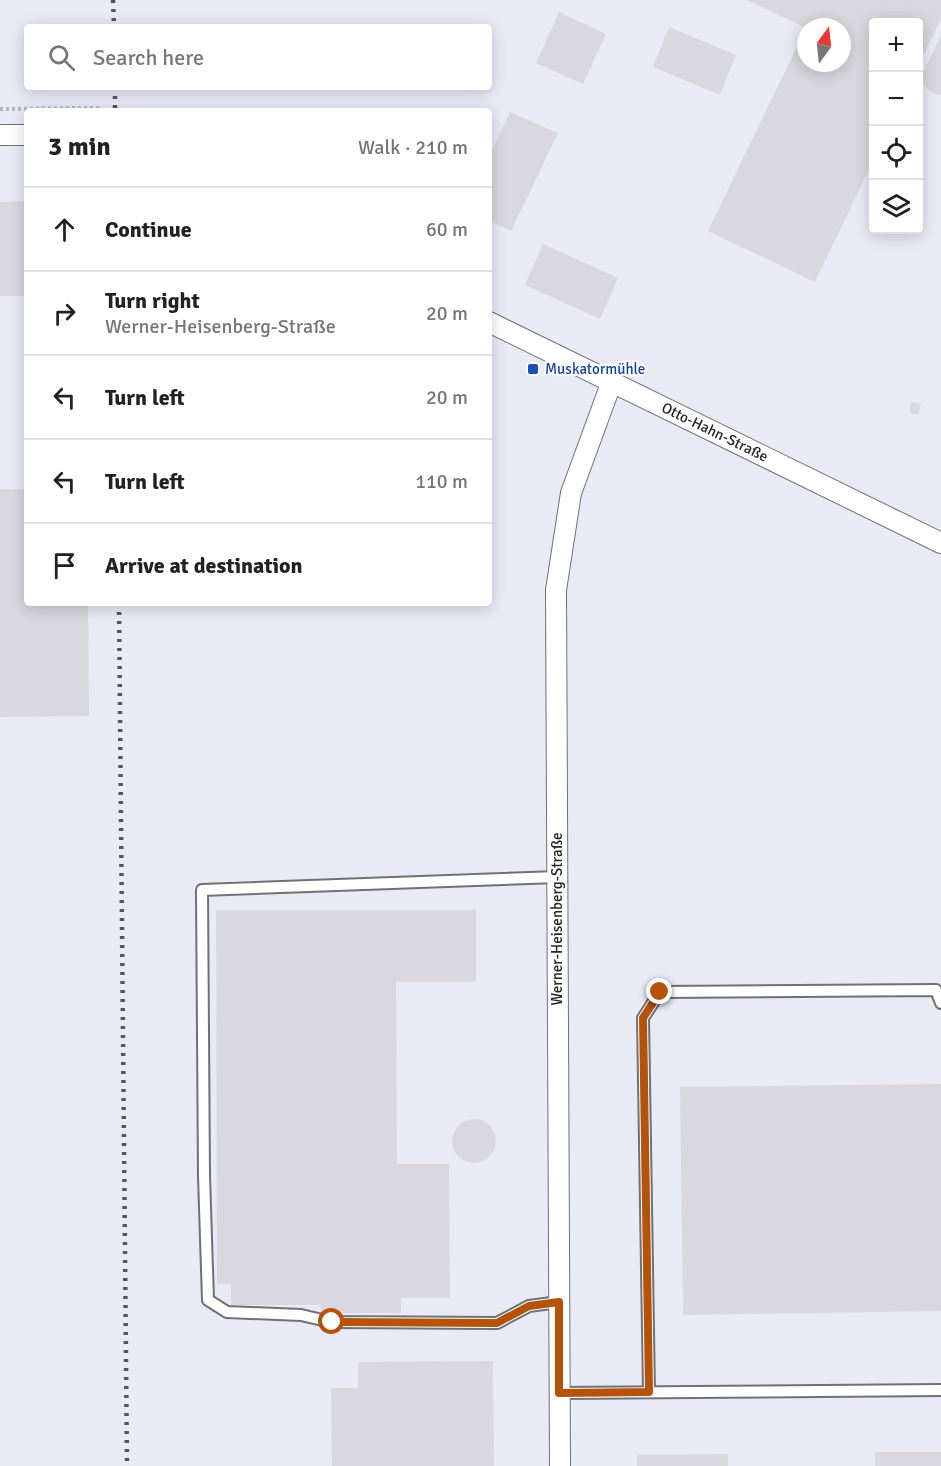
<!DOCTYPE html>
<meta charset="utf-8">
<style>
body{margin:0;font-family:Signika,sans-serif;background:#f2f2f2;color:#222}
.controls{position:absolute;right:18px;top:18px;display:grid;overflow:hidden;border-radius:6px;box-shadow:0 3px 15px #0003}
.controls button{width:54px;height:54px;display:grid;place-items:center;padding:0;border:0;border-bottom:2px solid #e0e0e0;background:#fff;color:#222;font:30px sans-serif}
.compass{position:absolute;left:797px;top:18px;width:54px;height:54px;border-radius:50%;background:#fff;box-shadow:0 3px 15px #0003;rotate:15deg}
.stop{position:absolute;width:18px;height:18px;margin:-14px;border:4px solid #b45309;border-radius:50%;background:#fff}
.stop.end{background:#b45309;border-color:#fff;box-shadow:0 2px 6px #0008}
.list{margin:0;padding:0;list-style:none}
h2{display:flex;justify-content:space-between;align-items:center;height:78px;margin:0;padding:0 24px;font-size:26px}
h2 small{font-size:20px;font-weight:400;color:#767676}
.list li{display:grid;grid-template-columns:39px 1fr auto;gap:18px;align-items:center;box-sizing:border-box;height:84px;padding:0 24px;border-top:2px solid #e0e0e0}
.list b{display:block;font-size:22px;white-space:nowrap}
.list p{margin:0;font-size:20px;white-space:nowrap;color:#767676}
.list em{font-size:20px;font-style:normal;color:#767676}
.icon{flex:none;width:33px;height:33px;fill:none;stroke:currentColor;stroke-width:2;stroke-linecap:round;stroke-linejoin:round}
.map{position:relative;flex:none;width:941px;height:1466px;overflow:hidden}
.search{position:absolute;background:#fff;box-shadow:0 3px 15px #0003;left:24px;top:24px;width:468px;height:66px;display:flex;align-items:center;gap:15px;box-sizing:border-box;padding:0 21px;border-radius:6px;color:#767676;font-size:22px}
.panel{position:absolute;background:#fff;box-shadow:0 3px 15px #0003;left:24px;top:108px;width:468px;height:498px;border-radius:6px}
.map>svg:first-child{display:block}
.built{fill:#e8eaf6;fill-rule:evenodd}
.building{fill:#d8d8de}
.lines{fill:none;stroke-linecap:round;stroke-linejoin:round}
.lane-casing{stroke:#707175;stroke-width:14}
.street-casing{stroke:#707175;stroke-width:22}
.path{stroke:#b5b6ba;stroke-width:4;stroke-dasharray:3 3;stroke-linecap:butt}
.lane{stroke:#fff;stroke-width:10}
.street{stroke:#fff;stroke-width:20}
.rail{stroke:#56565a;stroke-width:4.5;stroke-dasharray:3 6;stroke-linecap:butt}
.route{stroke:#b45309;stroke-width:8}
.transit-dot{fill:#1a4fb4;stroke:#fff;stroke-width:2}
.labels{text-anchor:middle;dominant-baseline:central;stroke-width:4.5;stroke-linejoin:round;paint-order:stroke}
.transit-label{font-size:15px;fill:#164399;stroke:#fff;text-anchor:start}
.street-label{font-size:15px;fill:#242427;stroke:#fff}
</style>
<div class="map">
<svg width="941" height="1466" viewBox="0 0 941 1466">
<rect width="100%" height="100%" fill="#f5f6fb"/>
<path class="built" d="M0 0H941V1466H0ZM874 22H918V230H874ZM27 27H489V87H27ZM806 27H842V63H806ZM27 111H489V603H27Z"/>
<path class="building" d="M747 0H941V19L918 66V22H874V159L815 282 708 231 806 28V63H842V27L806 28Z
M559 12 606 34 583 84 536 63Z
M669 27 736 55 720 95 653 67Z
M941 35V96L928 90 920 79Z
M510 112 558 133 511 231 489 221V157Z
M25 201 26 296H0V202Z
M543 244 618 278 600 319 525 285Z
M912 402 921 404 918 415 909 412Z
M0 489H27V603H88L89 716 0 717Z
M216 910H476V982H396L397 1164H449L450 1298H401V1313H321V1305H231V1284H217Z
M941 1084V1311L683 1315 680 1087Z
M452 1141a22 22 0 1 1 44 0a22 22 0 1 1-44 0Z
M493 1361 494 1466H332L331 1388H358V1362Z
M875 1452H941V1466H875Z
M728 1454V1466H637V1455Z"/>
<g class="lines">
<g class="lane-casing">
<path id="lane" d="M557 877 202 890 204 1176 208 1300 227 1312 301 1315 331 1322 497 1323 529 1306 559 1302
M649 1392 643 1018 660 992 936 990 941 1003
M559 1393 941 1390"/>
</g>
<g class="street-casing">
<path id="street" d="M0 135H27
M489 322 941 543
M560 1466 556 590 571 493 612 381"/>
</g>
<path class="path" d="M0 109 98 108 100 111"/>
<use href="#lane" class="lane"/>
<use href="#street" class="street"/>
<path class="rail" d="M113 0 114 27
M115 87V111
M119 603 127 1466"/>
</g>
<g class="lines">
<path class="route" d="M332 1322 497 1323 529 1306 559 1302V1393L649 1392 643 1018 660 992"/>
</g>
<rect class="transit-dot" x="527" y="363" width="12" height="12" rx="3"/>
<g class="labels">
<g class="transit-label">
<text x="545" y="369">Muskatormühle</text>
</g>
<g class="street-label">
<text transform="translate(715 432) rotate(26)">Otto-Hahn-Straße</text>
<text transform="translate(557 919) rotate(-90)">Werner-Heisenberg-Straße</text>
</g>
</g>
</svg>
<div class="controls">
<button>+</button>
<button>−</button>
<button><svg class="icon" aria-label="locate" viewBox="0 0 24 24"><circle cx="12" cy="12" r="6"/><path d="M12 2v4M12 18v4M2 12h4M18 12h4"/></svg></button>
<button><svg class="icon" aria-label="layers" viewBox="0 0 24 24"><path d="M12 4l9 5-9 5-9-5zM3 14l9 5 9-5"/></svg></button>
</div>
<svg class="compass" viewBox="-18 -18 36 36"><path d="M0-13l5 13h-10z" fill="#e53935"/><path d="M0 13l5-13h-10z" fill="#767676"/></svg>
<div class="stop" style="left:332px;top:1322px"></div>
<div class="stop end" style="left:660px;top:992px"></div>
<div class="search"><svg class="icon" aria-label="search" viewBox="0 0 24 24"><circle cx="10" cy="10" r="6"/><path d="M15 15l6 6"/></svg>Search here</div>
<section class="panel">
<h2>3 min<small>Walk · 210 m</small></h2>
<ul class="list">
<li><svg class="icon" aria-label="ahead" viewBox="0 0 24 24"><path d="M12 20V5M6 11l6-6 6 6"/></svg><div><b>Continue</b></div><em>60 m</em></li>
<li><svg class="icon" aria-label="right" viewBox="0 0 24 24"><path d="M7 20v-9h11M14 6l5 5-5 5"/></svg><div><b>Turn right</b><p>Werner-Heisenberg-Straße</p></div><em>20 m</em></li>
<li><svg class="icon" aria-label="left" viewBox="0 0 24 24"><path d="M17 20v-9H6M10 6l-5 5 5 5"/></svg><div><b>Turn left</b></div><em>20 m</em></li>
<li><svg class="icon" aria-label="left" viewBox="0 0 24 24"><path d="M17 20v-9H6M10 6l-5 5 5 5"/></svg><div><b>Turn left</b></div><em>110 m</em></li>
<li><svg class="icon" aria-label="arrive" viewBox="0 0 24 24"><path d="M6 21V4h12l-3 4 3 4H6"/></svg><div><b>Arrive at destination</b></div></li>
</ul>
</section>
</div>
